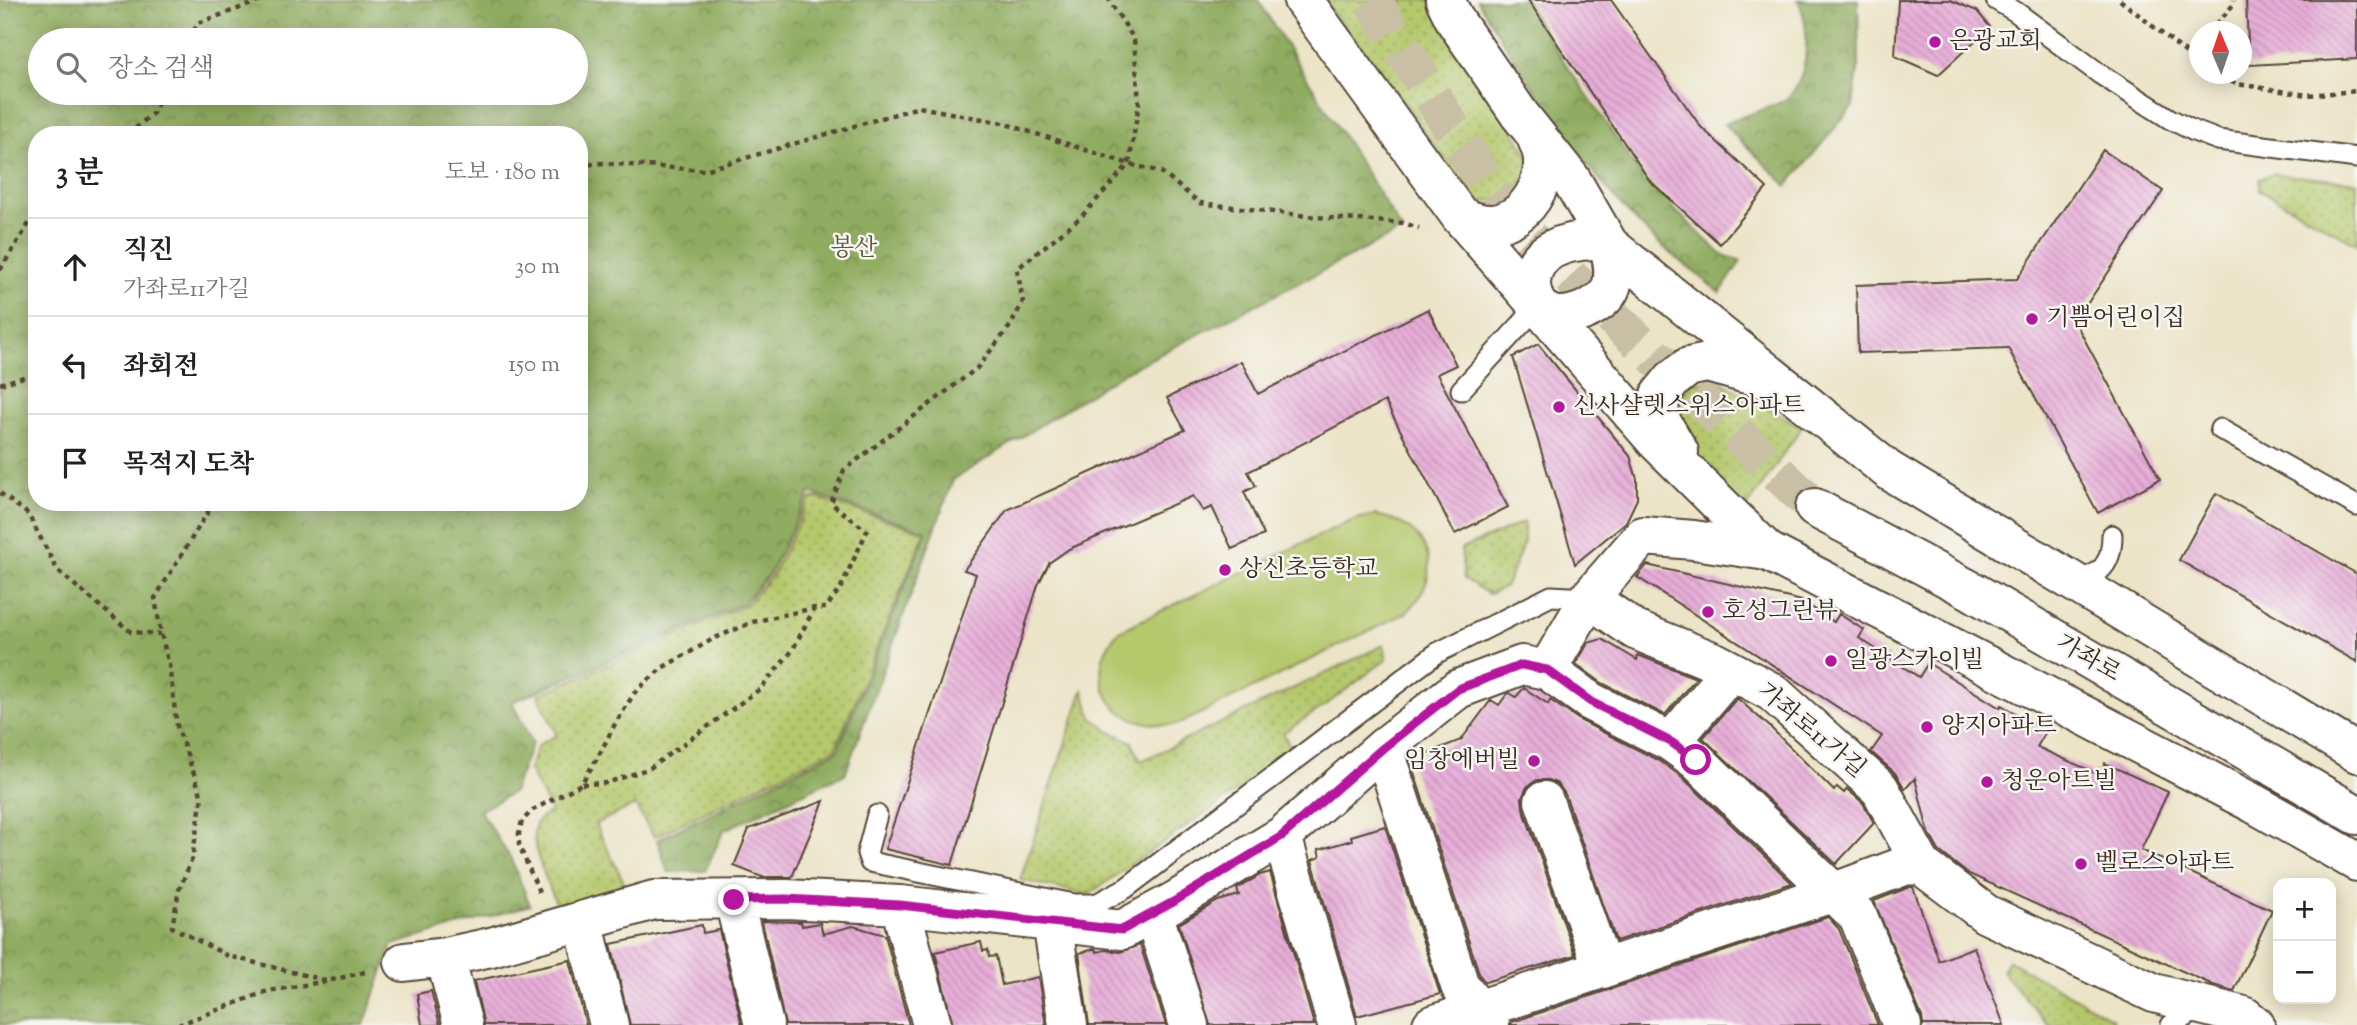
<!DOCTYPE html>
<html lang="ko">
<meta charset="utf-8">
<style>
body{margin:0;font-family:"Sorts Mill Goudy","Noto Serif KR",serif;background:#f6f6f6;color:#222}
.controls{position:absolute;right:21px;bottom:21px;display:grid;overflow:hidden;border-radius:14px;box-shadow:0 4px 18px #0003}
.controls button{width:63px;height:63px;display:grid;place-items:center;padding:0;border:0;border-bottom:2px solid #e0e0e0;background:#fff;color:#222;font:35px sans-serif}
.compass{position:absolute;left:2189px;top:21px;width:63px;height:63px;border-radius:50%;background:#fff;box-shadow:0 4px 18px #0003;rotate:358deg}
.stop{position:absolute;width:21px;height:21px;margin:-16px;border:5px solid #b5179e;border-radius:50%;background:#fff}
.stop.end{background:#b5179e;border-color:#fff;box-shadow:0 2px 7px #0008}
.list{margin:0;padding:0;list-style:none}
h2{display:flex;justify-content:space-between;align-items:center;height:91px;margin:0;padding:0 28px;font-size:30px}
h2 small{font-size:23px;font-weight:400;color:#767676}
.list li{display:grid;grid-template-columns:46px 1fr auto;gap:21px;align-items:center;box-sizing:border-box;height:98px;padding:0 28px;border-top:2px solid #e0e0e0}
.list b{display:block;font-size:26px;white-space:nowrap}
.list p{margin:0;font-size:23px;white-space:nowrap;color:#767676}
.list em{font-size:23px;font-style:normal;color:#767676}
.icon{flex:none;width:38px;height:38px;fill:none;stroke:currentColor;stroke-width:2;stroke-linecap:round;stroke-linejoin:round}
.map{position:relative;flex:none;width:2357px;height:1025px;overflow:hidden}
.search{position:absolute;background:#fff;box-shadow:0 4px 18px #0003;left:28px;top:28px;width:560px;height:77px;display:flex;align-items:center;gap:18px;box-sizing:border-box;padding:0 24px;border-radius:38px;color:#767676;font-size:26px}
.panel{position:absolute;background:#fff;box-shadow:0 4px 18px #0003;left:28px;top:126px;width:560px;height:385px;border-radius:28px}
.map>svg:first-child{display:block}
.grass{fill:url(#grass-dots);stroke:#787945;stroke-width:2}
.forest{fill:url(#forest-crowns);stroke:#666b3f;stroke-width:2;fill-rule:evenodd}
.garden{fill:#b5c86c;stroke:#787945;stroke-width:2}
.building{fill:url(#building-back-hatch)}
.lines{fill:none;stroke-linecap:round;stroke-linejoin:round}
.secondary-tunnel{stroke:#c9bfa5;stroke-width:38;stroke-dasharray:38 19;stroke-linecap:butt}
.service-casing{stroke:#564637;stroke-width:23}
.minor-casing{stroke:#564637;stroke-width:42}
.secondary-casing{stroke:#564637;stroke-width:42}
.path{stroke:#564637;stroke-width:4.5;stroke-dasharray:5 5;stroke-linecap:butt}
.service{stroke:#fff;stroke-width:19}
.minor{stroke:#fff;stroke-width:38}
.secondary{stroke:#fff;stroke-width:38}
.route{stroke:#b5179e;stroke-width:9}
.poi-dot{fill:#b5179e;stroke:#f6f6f2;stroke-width:2.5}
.labels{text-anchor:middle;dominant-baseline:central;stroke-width:5;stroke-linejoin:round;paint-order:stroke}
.poi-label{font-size:24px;fill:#3b2a1e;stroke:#f6f6f2;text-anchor:start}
.park-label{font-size:24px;fill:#605935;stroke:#f6f6f2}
.street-label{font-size:24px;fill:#3b2a1e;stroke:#f6f6f2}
</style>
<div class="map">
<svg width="2357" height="1025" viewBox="0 0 2357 1025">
<defs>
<pattern id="grass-dots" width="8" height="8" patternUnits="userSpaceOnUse" patternTransform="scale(1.75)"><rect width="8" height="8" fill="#b5c86c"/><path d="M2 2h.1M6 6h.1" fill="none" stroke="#94a358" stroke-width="1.8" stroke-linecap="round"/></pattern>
<pattern id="forest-crowns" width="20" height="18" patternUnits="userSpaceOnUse" patternTransform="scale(1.75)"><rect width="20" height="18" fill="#90ac60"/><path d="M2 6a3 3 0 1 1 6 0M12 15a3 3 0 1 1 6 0" fill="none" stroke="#778c4f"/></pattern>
<pattern id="building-back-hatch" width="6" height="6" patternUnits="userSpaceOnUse" patternTransform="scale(1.75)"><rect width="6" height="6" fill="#e8aed9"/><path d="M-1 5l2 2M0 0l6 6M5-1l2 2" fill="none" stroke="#bd8eaf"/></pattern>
</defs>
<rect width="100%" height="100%" fill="#f6f6f2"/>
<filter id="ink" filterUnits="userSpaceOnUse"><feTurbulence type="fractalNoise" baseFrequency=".0143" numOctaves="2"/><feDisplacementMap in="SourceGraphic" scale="14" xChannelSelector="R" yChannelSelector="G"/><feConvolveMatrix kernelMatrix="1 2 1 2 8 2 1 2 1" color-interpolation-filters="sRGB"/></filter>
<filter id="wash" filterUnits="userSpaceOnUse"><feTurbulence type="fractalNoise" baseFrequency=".00686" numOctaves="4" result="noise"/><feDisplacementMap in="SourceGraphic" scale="28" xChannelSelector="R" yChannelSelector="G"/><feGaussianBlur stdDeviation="1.57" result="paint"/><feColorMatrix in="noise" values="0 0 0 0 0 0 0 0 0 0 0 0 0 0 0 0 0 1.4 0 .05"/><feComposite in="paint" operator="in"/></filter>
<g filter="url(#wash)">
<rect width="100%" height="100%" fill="#ece4c7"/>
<path class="grass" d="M1323 0H1432L1533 163 1513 197 1477 203 1396 92Z
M2273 174 2357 182V244L2260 190 2259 179Z
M1717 380 1802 427 1744 512 1695 464 1674 422 1678 402 1691 383Z
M817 498 925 532 835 749 654 837 635 805 595 824 627 888 558 908C551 889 529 846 535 827 537 819 544 816 551 812L529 770 538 745 557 735 538 695 746 605 773 574 810 499Z
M1524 522V542L1506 586 1489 594 1464 579 1461 549Z
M1384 645 1387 659 1323 707 1283 733 1293 752 1088 895 1020 880 1083 690 1092 718 1109 731 1132 742 1141 761Z
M2008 960 2113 1019 2110 1025H2049L2002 971Z"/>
<path class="forest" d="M0 0H1258L1402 230 1123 373 953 480 845 774 724 830 705 871 668 872 657 840 837 751 927 531 810 493 770 573 744 603 512 702 532 743 513 792 480 811 511 859 530 905 392 945 364 1025H0ZM40 40H576V93H40ZM37 135H579V502H37Z
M1477 0H1526L1538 23 1646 182 1721 254 1741 261 1720 293C1696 273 1671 255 1649 234 1580 167 1528 81 1477 0Z
M1798 0H1858L1859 64 1853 106 1787 186 1724 124C1737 118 1777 106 1786 99 1810 79 1811 26 1798 0Z"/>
<path class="garden" d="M1376 515C1431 525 1447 574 1406 613L1177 725C1146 726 1114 720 1104 687 1097 665 1104 648 1119 631L1337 527 1357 519Z"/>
<g id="blocks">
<path class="building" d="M1528 0H1611L1701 127 1767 188 1720 244 1650 181Z
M1898 0H1950L1977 11 1990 27 1938 75 1895 56Z
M2246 0H2357V59L2249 65Z
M2103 150 2163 191 2075 322 2160 479 2098 513 2008 348 1858 353 1856 285 2017 279Z
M1428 309 1456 365 1437 374 1508 507 1455 534 1385 401 1248 472 1256 486 1244 492 1264 535 1232 549 1212 507 1203 511 1193 496 1069 549 1049 563 1038 585 952 865 885 849 976 574 964 570 1007 510 1185 430 1167 398 1241 361 1258 394Z
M1538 344 1630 456 1637 479V499L1626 522 1575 564 1513 357Z
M2216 493 2357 574V662L2179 560Z
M1647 565 1802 601 1834 622 1839 614 1864 630 1859 638 1919 677 1928 663 2000 708 2001 705 2046 731 2037 747 2100 775 2105 763 2168 792 2141 850 2272 910 2234 991 2213 985 1967 873 1939 851 1928 831 1915 778 1905 789 1895 773 1871 752 1882 736 1637 577Z
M1602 639 1637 660 1638 655 1696 678 1665 715 1602 683 1576 664 1588 643Z
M1524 688 1548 704 1550 700 1581 721 1660 761 1682 777 1792 883 1616 941 1565 794 1558 784 1549 780H1537L1527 787 1522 798 1523 808 1575 955 1485 982 1480 976 1410 760 1461 740 1491 700 1499 705 1507 694 1510 693 1516 697Z
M1737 698 1769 726 1834 791 1837 787 1844 793 1847 789 1863 803 1874 823 1836 864 1703 738Z
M824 801 792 877H762L734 866 749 829Z
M1385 826 1440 994 1357 1016 1312 860 1320 857 1318 850 1352 840 1351 836Z
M1270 872 1314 1025H1210L1179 924 1218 901 1239 895 1237 889 1260 875Z
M1910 887H1913L1939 961 1974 947 2004 1025H1923L1922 1017 1874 901Z
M1828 917 1839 929 1878 1025H1511L1512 1022Z
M762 921 801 922 802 926 820 923 823 934 853 926 885 935 909 1025H785Z
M702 925 703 933 719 930 742 1025H630L611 944Z
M981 942 983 951 988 950 989 957 996 956 1002 985 1038 977 1046 1025H953L935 952Z
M1140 945 1166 1025H1089L1079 953 1095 949 1097 952 1106 950 1120 952Z
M570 960 586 1025H484L474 981Z
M431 991 440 1025H422L417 994Z"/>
</g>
</g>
<g filter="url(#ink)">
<use href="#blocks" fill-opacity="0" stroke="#564637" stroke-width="2"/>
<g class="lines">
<path class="secondary-tunnel" d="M1372 0 1493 194 1536 245 1815 508"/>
<g class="service-casing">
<path id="service" d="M1996 0 2016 12 2100 74 2170 119 2194 131 2218 140 2357 158
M1461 390 1537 307
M2220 429 2357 506
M2072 580C2101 577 2112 564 2112 535
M877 815 867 853 870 862 1074 904H1096L1126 888 1437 653 1551 596 1589 598
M2171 1025 2203 1007"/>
</g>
<g class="minor-casing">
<path id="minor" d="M1589 598 1635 630 1717 663 1772 692 1880 789 1922 866 1986 914 2154 993 2244 1016 2255 1025
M1547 670 1589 598 1643 536 1694 540 1767 551
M1671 742 1731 671
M1383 748 1460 986 1490 1025
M1544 801 1603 969
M1282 836 1337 1025
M734 900 764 1025
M900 905 932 1025
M1153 913 1189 1025
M583 921 609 1025
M1052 922 1068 1025
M445 957 463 1025
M404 962 445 957 491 947 654 900 786 899 900 905 1122 930 1175 901 1282 836 1383 748 1458 689 1522 665 1547 670 1591 702 1671 742 1696 760 1858 916 1902 1025
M1432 1025 1832 893 1907 865 1922 866"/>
</g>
<g class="secondary-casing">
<path id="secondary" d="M1303 0 1460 216 1656 441 1767 551 2253 803 2357 862
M1445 0 1456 22 1520 115 1571 179 1609 245 1888 470 2357 753
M1460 216C1473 222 1489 227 1503 222 1528 213 1544 186 1543 160 1543 152 1538 142 1535 134
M1594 240 1609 245C1612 258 1615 271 1612 284 1607 304 1576 317 1557 316 1550 315 1543 310 1537 307 1535 300 1531 291 1531 284 1531 249 1567 241 1594 240Z
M1679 452 1659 418 1660 395 1673 379 1688 367 1707 363 1765 379
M1815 508 1972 591 2357 815"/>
</g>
<path class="path" d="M2120 0 2200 64
M2210 32 2233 5 2234 0
M189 40 198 23 263 0
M2189 56 2200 43
M2212 74 2237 84 2307 95 2357 91
M128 135 153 113 163 93
M579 166 600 163 705 170 919 107 1003 123 1129 164 1161 172 1200 203 1315 217 1403 223 1419 228
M0 270 30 222 37 215
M0 384 37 373
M0 493 28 514 58 571 131 632 161 634
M214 502 155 598 161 634 169 665 177 726 202 797 192 859 179 890 172 927 228 956 328 981
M582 784 607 783 650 768 760 689 792 651 814 609
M539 892 519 845V833L522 821 533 810 581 784 598 757 615 724 635 692 662 668 715 638 753 622 814 608H826L841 587 867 531 831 503 844 470 977 368 1011 325 1023 301 1017 269 1081 217 1129 164 1139 103 1134 39 1109 0
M178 1025 268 991 328 981 369 971"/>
<use href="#service" class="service"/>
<use href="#minor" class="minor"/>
<use href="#secondary" class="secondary"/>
</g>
</g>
<g class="lines" filter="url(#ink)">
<path class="route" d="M734 900 786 899 900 905 1122 930 1175 901 1282 836 1383 748 1458 689 1522 665 1547 670 1591 702 1671 742 1696 760"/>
</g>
<g class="poi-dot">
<circle cx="1935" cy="42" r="7"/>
<circle cx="2032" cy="319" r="7"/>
<circle cx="1559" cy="407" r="7"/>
<circle cx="1225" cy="570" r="7"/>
<circle cx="1708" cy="612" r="7"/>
<circle cx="1831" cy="661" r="7"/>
<circle cx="1927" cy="727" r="7"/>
<circle cx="1534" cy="761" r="7"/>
<circle cx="1987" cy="782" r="7"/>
<circle cx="2081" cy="864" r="7"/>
</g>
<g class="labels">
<g class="poi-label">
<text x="1949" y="42">은광교회</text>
<text x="2046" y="319">기쁨어린이집</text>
<text x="1573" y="407">신사샬렛스위스아파트</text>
<text x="1239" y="570">상신초등학교</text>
<text x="1722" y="612">호성그린뷰</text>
<text x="1845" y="661">일광스카이빌</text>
<text x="1941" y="727">양지아파트</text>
<text x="1520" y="761" text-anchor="end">임창에버빌</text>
<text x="2001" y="782">청운아트빌</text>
<text x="2095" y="864">벨로스아파트</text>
</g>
<g class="park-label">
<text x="854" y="249">봉산</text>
</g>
<g class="street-label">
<text transform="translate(2088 659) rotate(30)">가좌로</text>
<text transform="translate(1811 731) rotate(40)">가좌로11가길</text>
</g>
</g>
</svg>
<div class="controls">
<button>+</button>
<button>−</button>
</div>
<svg class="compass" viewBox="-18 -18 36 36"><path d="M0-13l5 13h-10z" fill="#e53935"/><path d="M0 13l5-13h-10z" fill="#767676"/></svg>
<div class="stop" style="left:1696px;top:760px"></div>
<div class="stop end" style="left:734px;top:900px"></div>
<div class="search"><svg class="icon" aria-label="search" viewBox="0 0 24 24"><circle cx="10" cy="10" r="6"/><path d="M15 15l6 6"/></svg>장소 검색</div>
<section class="panel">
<h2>3 분<small>도보 · 180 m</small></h2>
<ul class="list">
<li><svg class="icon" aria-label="ahead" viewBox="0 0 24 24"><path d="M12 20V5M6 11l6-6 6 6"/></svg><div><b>직진</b><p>가좌로11가길</p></div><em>30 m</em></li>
<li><svg class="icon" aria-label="left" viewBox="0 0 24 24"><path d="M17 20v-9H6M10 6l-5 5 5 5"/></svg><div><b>좌회전</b></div><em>150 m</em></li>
<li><svg class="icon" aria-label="arrive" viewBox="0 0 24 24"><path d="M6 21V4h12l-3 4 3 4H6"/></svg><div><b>목적지 도착</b></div></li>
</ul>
</section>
</div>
